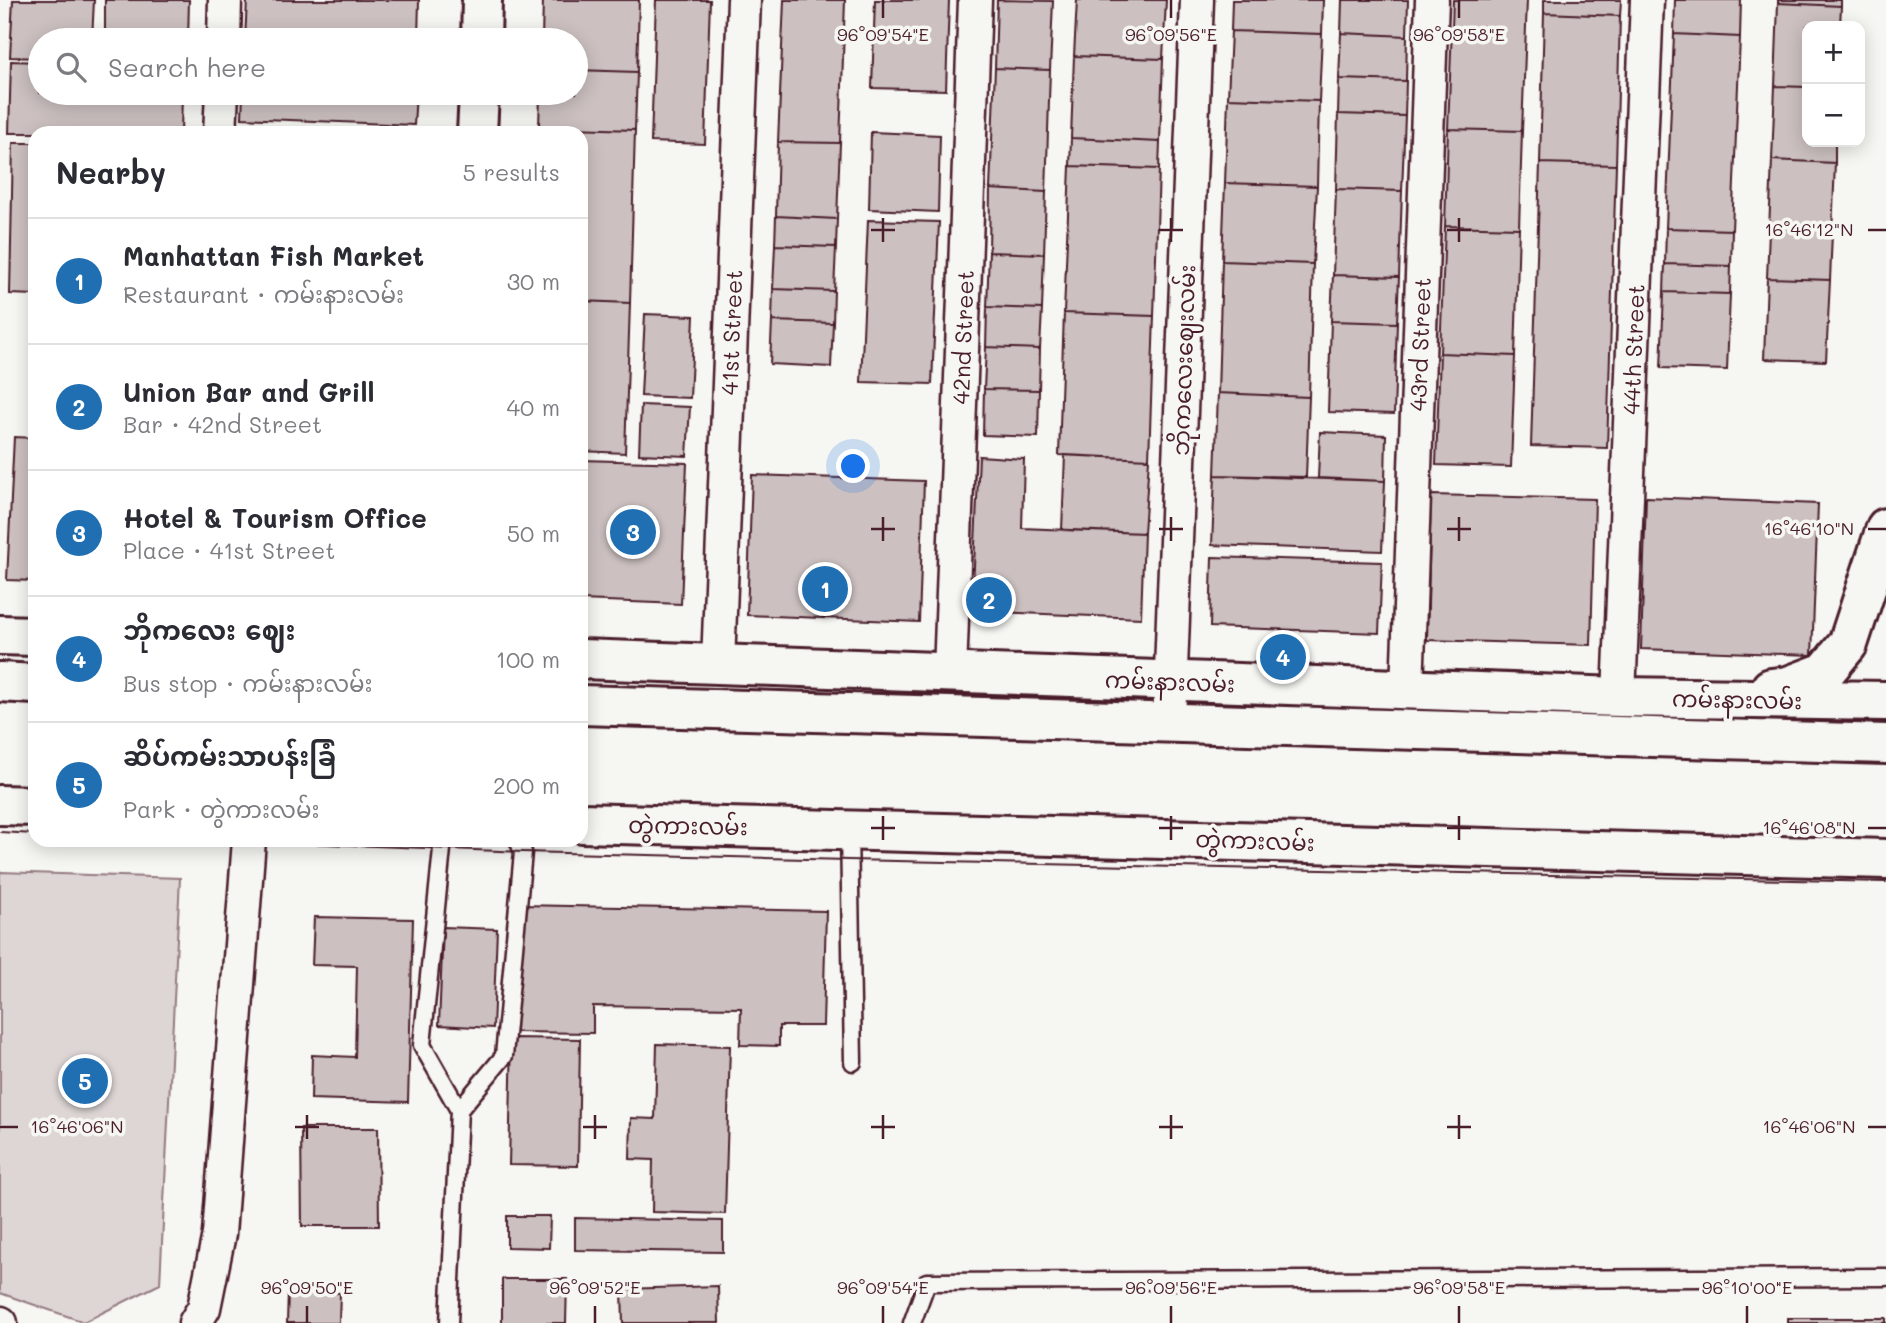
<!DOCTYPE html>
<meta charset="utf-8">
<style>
body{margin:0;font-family:Mali,"Noto Sans Myanmar",sans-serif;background:#f2f2f3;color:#2b2b33}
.controls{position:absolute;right:21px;top:21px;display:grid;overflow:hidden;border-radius:14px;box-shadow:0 4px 18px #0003}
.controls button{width:63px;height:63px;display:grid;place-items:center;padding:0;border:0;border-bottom:2px solid #e1e1e2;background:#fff;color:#2b2b33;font:35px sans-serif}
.you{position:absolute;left:854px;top:467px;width:24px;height:24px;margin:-18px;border:5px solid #fff;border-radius:50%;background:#1a73e8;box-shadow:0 0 0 10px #1a73e833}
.badge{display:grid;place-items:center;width:46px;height:46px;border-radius:50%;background:#1f6fb2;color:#fff;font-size:23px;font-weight:700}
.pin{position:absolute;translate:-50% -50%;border:4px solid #fff;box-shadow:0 2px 7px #0006}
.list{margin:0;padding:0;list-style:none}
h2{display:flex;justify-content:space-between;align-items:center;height:91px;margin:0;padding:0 28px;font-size:30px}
h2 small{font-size:23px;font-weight:400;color:#7c7c81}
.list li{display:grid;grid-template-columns:46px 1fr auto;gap:21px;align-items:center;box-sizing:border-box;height:126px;padding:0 28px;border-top:2px solid #e1e1e2}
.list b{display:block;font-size:26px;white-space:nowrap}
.list p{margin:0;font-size:23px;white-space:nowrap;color:#7c7c81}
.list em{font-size:23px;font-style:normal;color:#7c7c81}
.icon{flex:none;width:38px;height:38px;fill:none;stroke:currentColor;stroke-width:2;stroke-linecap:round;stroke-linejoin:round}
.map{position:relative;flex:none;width:1886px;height:1323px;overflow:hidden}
.search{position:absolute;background:#fff;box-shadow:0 4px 18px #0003;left:28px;top:28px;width:560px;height:77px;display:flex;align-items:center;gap:18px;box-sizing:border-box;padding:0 24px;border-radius:38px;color:#7c7c81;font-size:26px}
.panel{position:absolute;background:#fff;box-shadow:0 4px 18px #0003;left:28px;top:126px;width:560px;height:721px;border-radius:21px}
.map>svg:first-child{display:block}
.green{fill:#ddd6d5;stroke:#947a80;stroke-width:2}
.building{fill:#ccc1c0;stroke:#4a1f2b;stroke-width:2}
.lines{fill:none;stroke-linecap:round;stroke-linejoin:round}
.lane-casing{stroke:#4a1f2b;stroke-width:21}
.street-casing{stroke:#4a1f2b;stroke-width:37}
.secondary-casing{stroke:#4a1f2b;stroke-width:44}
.primary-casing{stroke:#4a1f2b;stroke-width:44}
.lane{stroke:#f6f6f2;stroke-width:16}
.street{stroke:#f6f6f2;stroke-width:32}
.secondary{stroke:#f6f6f2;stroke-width:38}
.primary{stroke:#f6f6f2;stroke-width:38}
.tram{stroke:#4a1f2b;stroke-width:2}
.ticks{fill:none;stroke:#4a1f2b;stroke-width:2.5}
.labels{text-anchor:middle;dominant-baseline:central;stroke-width:7;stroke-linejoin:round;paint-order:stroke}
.street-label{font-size:23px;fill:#4a1f2b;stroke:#f6f6f2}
.ticks-label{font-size:18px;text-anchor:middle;fill:#4a1f2b;stroke:#f6f6f2;stroke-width:7;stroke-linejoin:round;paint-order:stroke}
</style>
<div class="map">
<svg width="1886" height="1323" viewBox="0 0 1886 1323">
<rect width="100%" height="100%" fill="#f6f6f2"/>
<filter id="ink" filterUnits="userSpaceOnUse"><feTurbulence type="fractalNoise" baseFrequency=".0143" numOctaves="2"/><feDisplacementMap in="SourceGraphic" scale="14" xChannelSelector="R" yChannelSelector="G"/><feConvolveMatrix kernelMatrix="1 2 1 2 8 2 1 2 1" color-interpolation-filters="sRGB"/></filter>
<g filter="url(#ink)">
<path class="green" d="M0 872 180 878 160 1284 84 1322 0 1293Z"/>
<path class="building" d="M13 0H94L92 40H40V58L10 57Z
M105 0H189L188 40H105Z
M247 0H419L418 40H245Z
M543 0H639L637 72 576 70V40H542Z
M656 0H710L705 144 651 142Z
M784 0H845L840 143 778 142Z
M875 0H949L946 90 872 88Z
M997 0 1053 1 1050 70 995 68Z
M1077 0H1166L1163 59 1074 56Z
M1232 0H1323L1322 34 1231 31Z
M1342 0H1408L1407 36 1341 33Z
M1453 0H1527L1522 131 1448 129Z
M1544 0H1621L1620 16 1544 13Z
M1675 0H1741L1740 37 1674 34Z
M1778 0H1841V6L1778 3Z
M1778 3 1841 6 1840 26H1807V87L1775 86Z
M1544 13 1620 16 1616 165 1540 163Z
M1231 31 1322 34 1319 101 1228 98Z
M1341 33 1407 36 1406 81 1339 79Z
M1674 34 1740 37 1732 230 1666 228Z
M1074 56 1163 59 1160 142 1071 138Z
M11 61 40 62V93H182L181 133H9Z
M995 68 1050 70 1046 192 990 189Z
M576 70 637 72 635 130 539 127 540 93H576Z
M1339 79 1406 81 1405 116 1338 114Z
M1775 86 1807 87V142H1835V163L1772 160Z
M243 93H416L414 125 242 118Z
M1228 98 1319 101 1317 186 1225 183Z
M1338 114 1405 116 1402 191 1336 189Z
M539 127 635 130 630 303 581 301V133H539Z
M1448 129 1522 131 1519 228 1445 226Z
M871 132 940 135 938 212 869 209Z
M1071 138 1160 142 1159 169 1070 166Z
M778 142 840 143 837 219 776 216Z
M13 143H35V295L10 294Z
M1772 160 1835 163 1830 280 1767 278Z
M1540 163 1616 165 1607 448 1531 446Z
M1070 166 1159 169 1154 316 1064 313Z
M1225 183 1317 186 1313 264 1222 261Z
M990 189 1046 192 1044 254 989 252Z
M1336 189 1402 191 1399 277 1333 275Z
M776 216 837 219 836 247 775 245Z
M868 220 939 222 932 384 861 382Z
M1445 226 1519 228 1515 356 1440 353Z
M1666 228 1732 230 1731 266 1665 264Z
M775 245 836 247 834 291 773 289Z
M989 252 1044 254 1042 309 987 307Z
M1222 261 1313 264 1309 397 1218 393Z
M1665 264 1731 266 1730 294 1664 292Z
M1333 275 1399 277 1397 323 1331 321Z
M1767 278 1830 280 1826 361 1764 359Z
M773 289 834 291 833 323 772 321Z
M1664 292 1730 294 1727 370 1661 368Z
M581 301 630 303 625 453 581 451Z
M987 307 1042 309 1040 349 986 347Z
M1064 313 1154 316 1149 459 1059 455Z
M645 314 694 316 690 398 641 396Z
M772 321 833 323 831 367 770 364Z
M1331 321 1397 323 1394 414 1328 412Z
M986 347 1040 349 1039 390 984 389Z
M1440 353 1515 356 1511 467 1436 465Z
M984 389 1039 390 1038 437 983 435Z
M1218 393 1309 397 1306 477 1215 475Z
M641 405 690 407 687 456 639 454Z
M1320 432 1386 435 1385 481 1318 478Z
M14 437 35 438V581L7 580Z
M1065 455 1149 459 1144 533 1062 530Z
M979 456 1024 459 1022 528 1144 533 1141 618 972 611Z
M581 460 687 463 681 604 581 600Z
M752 475 924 481 919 622 747 615Z
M1215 475 1385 481 1382 551 1212 545Z
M1431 495 1595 499 1591 645 1427 640Z
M1646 497 1818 504 1812 655 1641 649Z
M1212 557 1382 562 1379 633 1210 627Z
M519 905 826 911 823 1026H779V1046L740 1045 741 1008 593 1006V1033L516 1032Z
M314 917 413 919 408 1102 311 1099 312 1055 355 1057 357 966 312 965Z
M443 927 497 929 493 1028 439 1025Z
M512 1038 580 1039 578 1166 509 1165Z
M657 1044 730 1046 725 1214 652 1212 653 1160 630 1159 631 1118 655 1119Z
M301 1128H378L379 1226H302Z
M507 1216H550L549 1248 507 1247Z
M575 1218 723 1221V1252L575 1250Z
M502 1279H567L566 1323H502Z
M718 1286 719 1323H623L622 1289Z
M288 1291 340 1293 339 1323H287Z
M1788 1318H1886V1323H1788Z"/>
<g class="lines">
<g class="lane-casing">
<path id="lane" d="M849 830 853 1062
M438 840 442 849 422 1045 459 1110 504 1056 523 852 518 840
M449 1323 459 1110
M912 1323 927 1282 1886 1277"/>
</g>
<g class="street-casing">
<g id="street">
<path d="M224 40 225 0"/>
<path d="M220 133 222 93"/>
<path id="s1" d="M718 664 744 0"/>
<path id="s2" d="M950 673 975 0"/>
<path id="s3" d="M1407 689 1432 0"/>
<path id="s4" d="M1619 697 1647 0"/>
<path d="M1169 721 1197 0"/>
<path d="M0 1323H1"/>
<path d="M195 1323 204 1308 219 1234 249 840"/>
</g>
</g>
<g class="secondary-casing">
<path id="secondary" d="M481 40 482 0
M477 133 479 93
M0 805 35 806
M581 823 1886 859"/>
</g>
<g class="primary-casing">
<path id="primary" d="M0 635 35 636
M581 659 1619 697 1886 701
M0 682 35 684
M1771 688 1788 686 1825 672 1848 644 1886 528
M581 705 1886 744"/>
</g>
<use href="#lane" class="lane"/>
<use href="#street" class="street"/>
<use href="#secondary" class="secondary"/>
<use href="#primary" class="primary"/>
<path class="tram" d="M0 832 35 834
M227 840 523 852 849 860 1886 882"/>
</g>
</g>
<path class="ticks" d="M883 0V18M1171 0V18M1459 0V18M883 218V242M1171 218V242M1459 218V242M871 230H895M1159 230H1183M1447 230H1471M1868 230H1886M883 517V541M1171 517V541M1459 517V541M871 529H895M1159 529H1183M1447 529H1471M1868 529H1886M883 816V840M1171 816V840M1459 816V840M871 828H895M1159 828H1183M1447 828H1471M1868 828H1886M307 1115V1139M595 1115V1139M883 1115V1139M1171 1115V1139M1459 1115V1139M0 1127H18M295 1127H319M583 1127H607M871 1127H895M1159 1127H1183M1447 1127H1471M1868 1127H1886M307 1306V1323M595 1306V1323M883 1306V1323M1171 1306V1323M1459 1306V1323M1747 1306V1323"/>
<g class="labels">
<g class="street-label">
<text stroke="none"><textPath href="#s1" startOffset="332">41st Street</textPath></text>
<text stroke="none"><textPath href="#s2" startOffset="336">42nd Street</textPath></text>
<text stroke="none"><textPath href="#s3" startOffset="345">43rd Street</textPath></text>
<text stroke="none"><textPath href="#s4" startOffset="348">44th Street</textPath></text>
<text transform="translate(1183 360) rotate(-88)">ဘိုကလေးဈေးလမ်း</text>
<text transform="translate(1170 681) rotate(2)">ကမ်းနားလမ်း</text>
<text transform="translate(1737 699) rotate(1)">ကမ်းနားလမ်း</text>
<text transform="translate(688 825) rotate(1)">တွဲကားလမ်း</text>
<text transform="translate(1255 840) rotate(2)">တွဲကားလမ်း</text>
</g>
</g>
<g class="ticks-label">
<text x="883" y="41">96°09'54"E</text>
<text x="1171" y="41">96°09'56"E</text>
<text x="1459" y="41">96°09'58"E</text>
<text x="1809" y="236">16°46'12"N</text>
<text x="1809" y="535">16°46'10"N</text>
<text x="1809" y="834">16°46'08"N</text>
<text x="77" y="1133">16°46'06"N</text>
<text x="1809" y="1133">16°46'06"N</text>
<text x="307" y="1294">96°09'50"E</text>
<text x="595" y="1294">96°09'52"E</text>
<text x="883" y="1294">96°09'54"E</text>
<text x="1171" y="1294">96°09'56"E</text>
<text x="1459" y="1294">96°09'58"E</text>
<text x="1747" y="1294">96°10'00"E</text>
</g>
</svg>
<div class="controls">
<button>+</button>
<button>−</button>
</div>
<div class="you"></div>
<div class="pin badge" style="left:825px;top:589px">1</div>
<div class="pin badge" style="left:989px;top:600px">2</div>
<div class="pin badge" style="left:633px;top:532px">3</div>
<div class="pin badge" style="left:1283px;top:657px">4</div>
<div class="pin badge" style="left:85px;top:1081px">5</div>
<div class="search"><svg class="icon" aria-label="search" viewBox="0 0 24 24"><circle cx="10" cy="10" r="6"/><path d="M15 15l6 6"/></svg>Search here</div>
<section class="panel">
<h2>Nearby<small>5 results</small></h2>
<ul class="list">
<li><span class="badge">1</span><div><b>Manhattan Fish Market</b><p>Restaurant · ကမ်းနားလမ်း</p></div><em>30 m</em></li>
<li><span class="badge">2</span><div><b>Union Bar and Grill</b><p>Bar · 42nd Street</p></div><em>40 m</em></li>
<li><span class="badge">3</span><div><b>Hotel &amp; Tourism Office</b><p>Place · 41st Street</p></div><em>50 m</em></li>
<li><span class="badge">4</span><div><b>ဘိုကလေး ဈေး</b><p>Bus stop · ကမ်းနားလမ်း</p></div><em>100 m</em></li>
<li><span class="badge">5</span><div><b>ဆိပ်ကမ်းသာပန်းခြံ</b><p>Park · တွဲကားလမ်း</p></div><em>200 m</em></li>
</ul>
</section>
</div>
